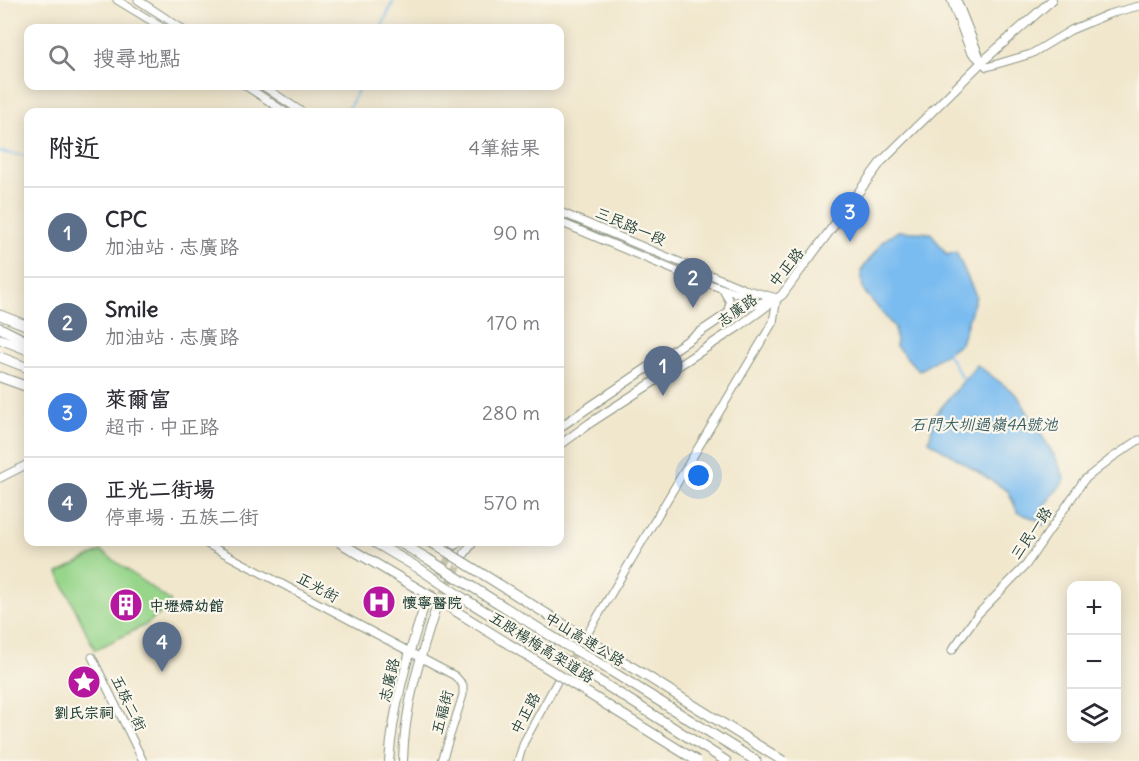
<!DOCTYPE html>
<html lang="zh-TW">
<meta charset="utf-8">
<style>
body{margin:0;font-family:Delius,"LXGW WenKai TC",sans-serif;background:#f2f2f3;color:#2b2b33}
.controls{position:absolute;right:18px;bottom:18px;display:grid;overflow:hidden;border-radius:12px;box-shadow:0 3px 15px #0003}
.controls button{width:54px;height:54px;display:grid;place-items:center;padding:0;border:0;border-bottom:2px solid #e1e1e2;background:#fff;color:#2b2b33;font:30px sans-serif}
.you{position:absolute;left:699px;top:476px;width:21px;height:21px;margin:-15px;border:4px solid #fff;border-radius:50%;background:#1a73e8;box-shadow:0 0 0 9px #1a73e833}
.badge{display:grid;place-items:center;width:39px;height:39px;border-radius:50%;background:#b5179e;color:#fff;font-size:20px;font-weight:700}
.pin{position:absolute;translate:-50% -50px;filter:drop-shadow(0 2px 3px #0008)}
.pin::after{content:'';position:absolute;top:32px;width:21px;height:18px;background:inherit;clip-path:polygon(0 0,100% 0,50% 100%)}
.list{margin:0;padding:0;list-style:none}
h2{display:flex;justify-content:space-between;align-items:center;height:78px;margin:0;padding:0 24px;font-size:26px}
h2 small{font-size:20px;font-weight:400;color:#7c7c81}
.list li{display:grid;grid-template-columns:39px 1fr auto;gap:18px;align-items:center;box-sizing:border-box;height:90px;padding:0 24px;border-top:2px solid #e1e1e2}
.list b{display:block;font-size:22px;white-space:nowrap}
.list p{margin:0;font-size:20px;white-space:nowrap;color:#7c7c81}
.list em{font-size:20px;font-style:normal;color:#7c7c81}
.icon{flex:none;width:33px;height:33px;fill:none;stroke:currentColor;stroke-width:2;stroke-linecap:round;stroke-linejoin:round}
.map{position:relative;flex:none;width:1139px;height:761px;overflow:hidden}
.search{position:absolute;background:#fff;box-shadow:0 3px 15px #0003;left:24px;top:24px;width:540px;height:66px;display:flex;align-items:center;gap:15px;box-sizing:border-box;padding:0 21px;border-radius:12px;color:#7c7c81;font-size:22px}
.panel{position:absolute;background:#fff;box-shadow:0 3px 15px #0003;left:24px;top:108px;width:540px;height:438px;border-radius:12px}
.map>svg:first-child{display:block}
.green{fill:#97d58b;stroke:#5b8960;stroke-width:1.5}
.water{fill:#7abcf0;stroke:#4c7c92;stroke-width:1.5}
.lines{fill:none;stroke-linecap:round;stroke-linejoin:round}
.stream{stroke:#7abcf0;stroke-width:2}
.minor-tunnel{stroke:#c7c5ae;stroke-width:7;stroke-dasharray:7 3.5;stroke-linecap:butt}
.major-tunnel{stroke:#c7c5ae;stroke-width:8;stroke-dasharray:8 4;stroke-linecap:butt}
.minor-casing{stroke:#889280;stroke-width:9}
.major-casing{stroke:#889280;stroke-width:10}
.highway-casing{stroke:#889280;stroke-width:11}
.minor{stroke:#fff;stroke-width:7}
.major{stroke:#fff;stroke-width:8}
.highway{stroke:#fff;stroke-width:9}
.highway-bridge-casing{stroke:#889280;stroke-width:11;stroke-linecap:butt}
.highway-bridge{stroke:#fff;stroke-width:9}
.labels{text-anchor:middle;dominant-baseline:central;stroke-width:4.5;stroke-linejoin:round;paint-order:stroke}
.street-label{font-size:15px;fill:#1f3d34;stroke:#fbf7ec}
.poi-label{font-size:15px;font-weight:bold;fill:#1f3d34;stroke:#fbf7ec;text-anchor:start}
.water-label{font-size:16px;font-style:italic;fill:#365d63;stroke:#fbf7ec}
</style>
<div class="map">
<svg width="1139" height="761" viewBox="0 0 1139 761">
<rect width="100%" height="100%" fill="#fbf7ec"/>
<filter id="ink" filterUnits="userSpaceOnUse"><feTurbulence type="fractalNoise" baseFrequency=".0167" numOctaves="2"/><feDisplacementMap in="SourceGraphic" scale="12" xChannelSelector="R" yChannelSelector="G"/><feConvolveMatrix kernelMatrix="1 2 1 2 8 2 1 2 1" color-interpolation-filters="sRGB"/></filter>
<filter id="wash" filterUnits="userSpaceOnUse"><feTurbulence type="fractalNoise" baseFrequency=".008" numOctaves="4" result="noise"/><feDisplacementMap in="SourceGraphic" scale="24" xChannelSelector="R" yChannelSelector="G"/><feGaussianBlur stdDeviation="1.35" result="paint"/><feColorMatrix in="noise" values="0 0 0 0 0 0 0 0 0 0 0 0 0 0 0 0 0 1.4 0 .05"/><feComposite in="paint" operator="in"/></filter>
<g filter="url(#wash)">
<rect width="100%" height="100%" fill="#f1e7cd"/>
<path class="green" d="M101 551 170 601 171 605 145 625 95 650 58 573Z"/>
<path class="water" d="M898 231 931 233 947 255 956 252 976 296 961 343 919 371 896 346 895 328 863 290 861 271 883 241Z
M977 365 1017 395 1057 460 1065 480 1043 507 1051 518 1043 525 1036 519 1018 513 1008 491 929 441 935 415Z"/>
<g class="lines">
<path class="stream" d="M381 28 394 0
M347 112 360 86
M0 152 28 156
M947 353 964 381"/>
</g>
</g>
<g filter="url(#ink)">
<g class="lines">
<path class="minor-tunnel" d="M559 678 586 635"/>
<path class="major-tunnel" d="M437 605 464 555
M424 607 454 548"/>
<g class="minor-casing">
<path id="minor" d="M117 0 163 28
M138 0 181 28
M951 0 970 51 987 67 1031 54 1071 30 1109 14 1139 6
M957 0 981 60
M246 86 285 112
M263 86 302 112
M560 212 744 289 777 298
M560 222 695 279 738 294 754 295
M723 290 730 302 727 314
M0 478 28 464
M203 542 455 676 463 685V695L442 761
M589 631 773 322 777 298
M952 650 978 614 1026 565 1084 480 1113 457 1139 440
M92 657 143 761
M518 761 524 742 559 678"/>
</g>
<g class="major-casing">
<path id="major" d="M560 427 727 314 742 308 771 300
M560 445 590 423 738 327 782 295 881 162 982 62 1052 0
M455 545 458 542
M465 553 473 542
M389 761C393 708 407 658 424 607
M403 761C404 708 420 658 436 608"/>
</g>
<g class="highway-casing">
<path id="highway" d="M0 315 28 326
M0 328 28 342
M0 339 28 350
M0 357 28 368
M0 377 28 387
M374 542 420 569
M399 542 428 559
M469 585 564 644
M463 598 557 656
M590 658 756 761
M582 670 726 761"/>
</g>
<use href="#minor" class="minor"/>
<use href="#major" class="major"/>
<use href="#highway" class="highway"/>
<g class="highway-bridge-casing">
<path id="highway-bridge" d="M339 542 454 610 697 761
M431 542 783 761
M428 559 469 585
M420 569 463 598
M564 644 590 658
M557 656 582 670"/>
</g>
<use href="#highway-bridge" class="highway-bridge"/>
</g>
</g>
<defs>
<g id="hospital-disc" transform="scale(1.725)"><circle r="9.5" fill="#b5179e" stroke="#fbf7ec"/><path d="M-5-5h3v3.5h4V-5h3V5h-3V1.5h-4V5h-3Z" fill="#fff"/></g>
<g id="building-disc" transform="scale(1.725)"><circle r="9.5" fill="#b5179e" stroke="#fbf7ec"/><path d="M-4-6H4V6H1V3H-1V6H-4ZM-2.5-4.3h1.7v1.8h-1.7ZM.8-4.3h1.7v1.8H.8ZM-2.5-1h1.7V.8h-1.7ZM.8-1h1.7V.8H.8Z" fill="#fff"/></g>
<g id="sight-disc" transform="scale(1.725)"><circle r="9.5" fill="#b5179e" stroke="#fbf7ec"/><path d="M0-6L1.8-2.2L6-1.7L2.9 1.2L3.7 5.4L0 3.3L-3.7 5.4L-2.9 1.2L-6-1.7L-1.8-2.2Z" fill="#fff"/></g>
</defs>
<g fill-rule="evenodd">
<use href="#hospital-disc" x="379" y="602"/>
<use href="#building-disc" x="126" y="605"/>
<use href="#sight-disc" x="84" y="682"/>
</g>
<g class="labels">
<g class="street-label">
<text transform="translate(631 226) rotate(23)">三民路一段</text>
<text transform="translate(786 267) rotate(-51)">中正路</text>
<text transform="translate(737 310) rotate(-35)">志廣路</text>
<text transform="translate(1031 533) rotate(-55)">三民一路</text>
<text transform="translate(318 587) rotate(29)">正光街</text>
<text transform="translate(585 639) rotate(31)">中山高速公路</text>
<text transform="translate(542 647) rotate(32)">五股楊梅高架道路</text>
<text transform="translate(389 680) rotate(-77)">志廣路</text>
<text transform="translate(129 703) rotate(64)">五族二街</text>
<text transform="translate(442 712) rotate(-75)">五福街</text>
<text transform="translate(525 713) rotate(-62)">中正路</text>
</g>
<g class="poi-label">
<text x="402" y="602">懷寧醫院</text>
<text x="149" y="605">中壢婦幼館</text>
<text x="84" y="712" text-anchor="middle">劉氏宗祠</text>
</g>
<g class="water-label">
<text x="984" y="424">石門大圳過嶺4A號池</text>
</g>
</g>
</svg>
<div class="controls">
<button>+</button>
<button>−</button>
<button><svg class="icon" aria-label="layers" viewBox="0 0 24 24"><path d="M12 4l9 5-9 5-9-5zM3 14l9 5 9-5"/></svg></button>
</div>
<div class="you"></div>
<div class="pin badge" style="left:663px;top:396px;background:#5c6f8a">1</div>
<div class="pin badge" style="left:693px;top:308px;background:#5c6f8a">2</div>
<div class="pin badge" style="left:850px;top:242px;background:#3f7fe0">3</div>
<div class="pin badge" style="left:162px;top:672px;background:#5c6f8a">4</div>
<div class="search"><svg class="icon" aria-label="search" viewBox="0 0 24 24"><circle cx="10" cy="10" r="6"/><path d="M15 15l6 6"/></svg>搜尋地點</div>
<section class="panel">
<h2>附近<small>4筆結果</small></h2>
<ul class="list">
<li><span class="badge" style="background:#5c6f8a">1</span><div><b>CPC</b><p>加油站 · 志廣路</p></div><em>90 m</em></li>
<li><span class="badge" style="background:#5c6f8a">2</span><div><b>Smile</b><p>加油站 · 志廣路</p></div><em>170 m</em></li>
<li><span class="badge" style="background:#3f7fe0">3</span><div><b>萊爾富</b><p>超市 · 中正路</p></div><em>280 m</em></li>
<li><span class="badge" style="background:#5c6f8a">4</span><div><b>正光二街場</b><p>停車場 · 五族二街</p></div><em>570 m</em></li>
</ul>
</section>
</div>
